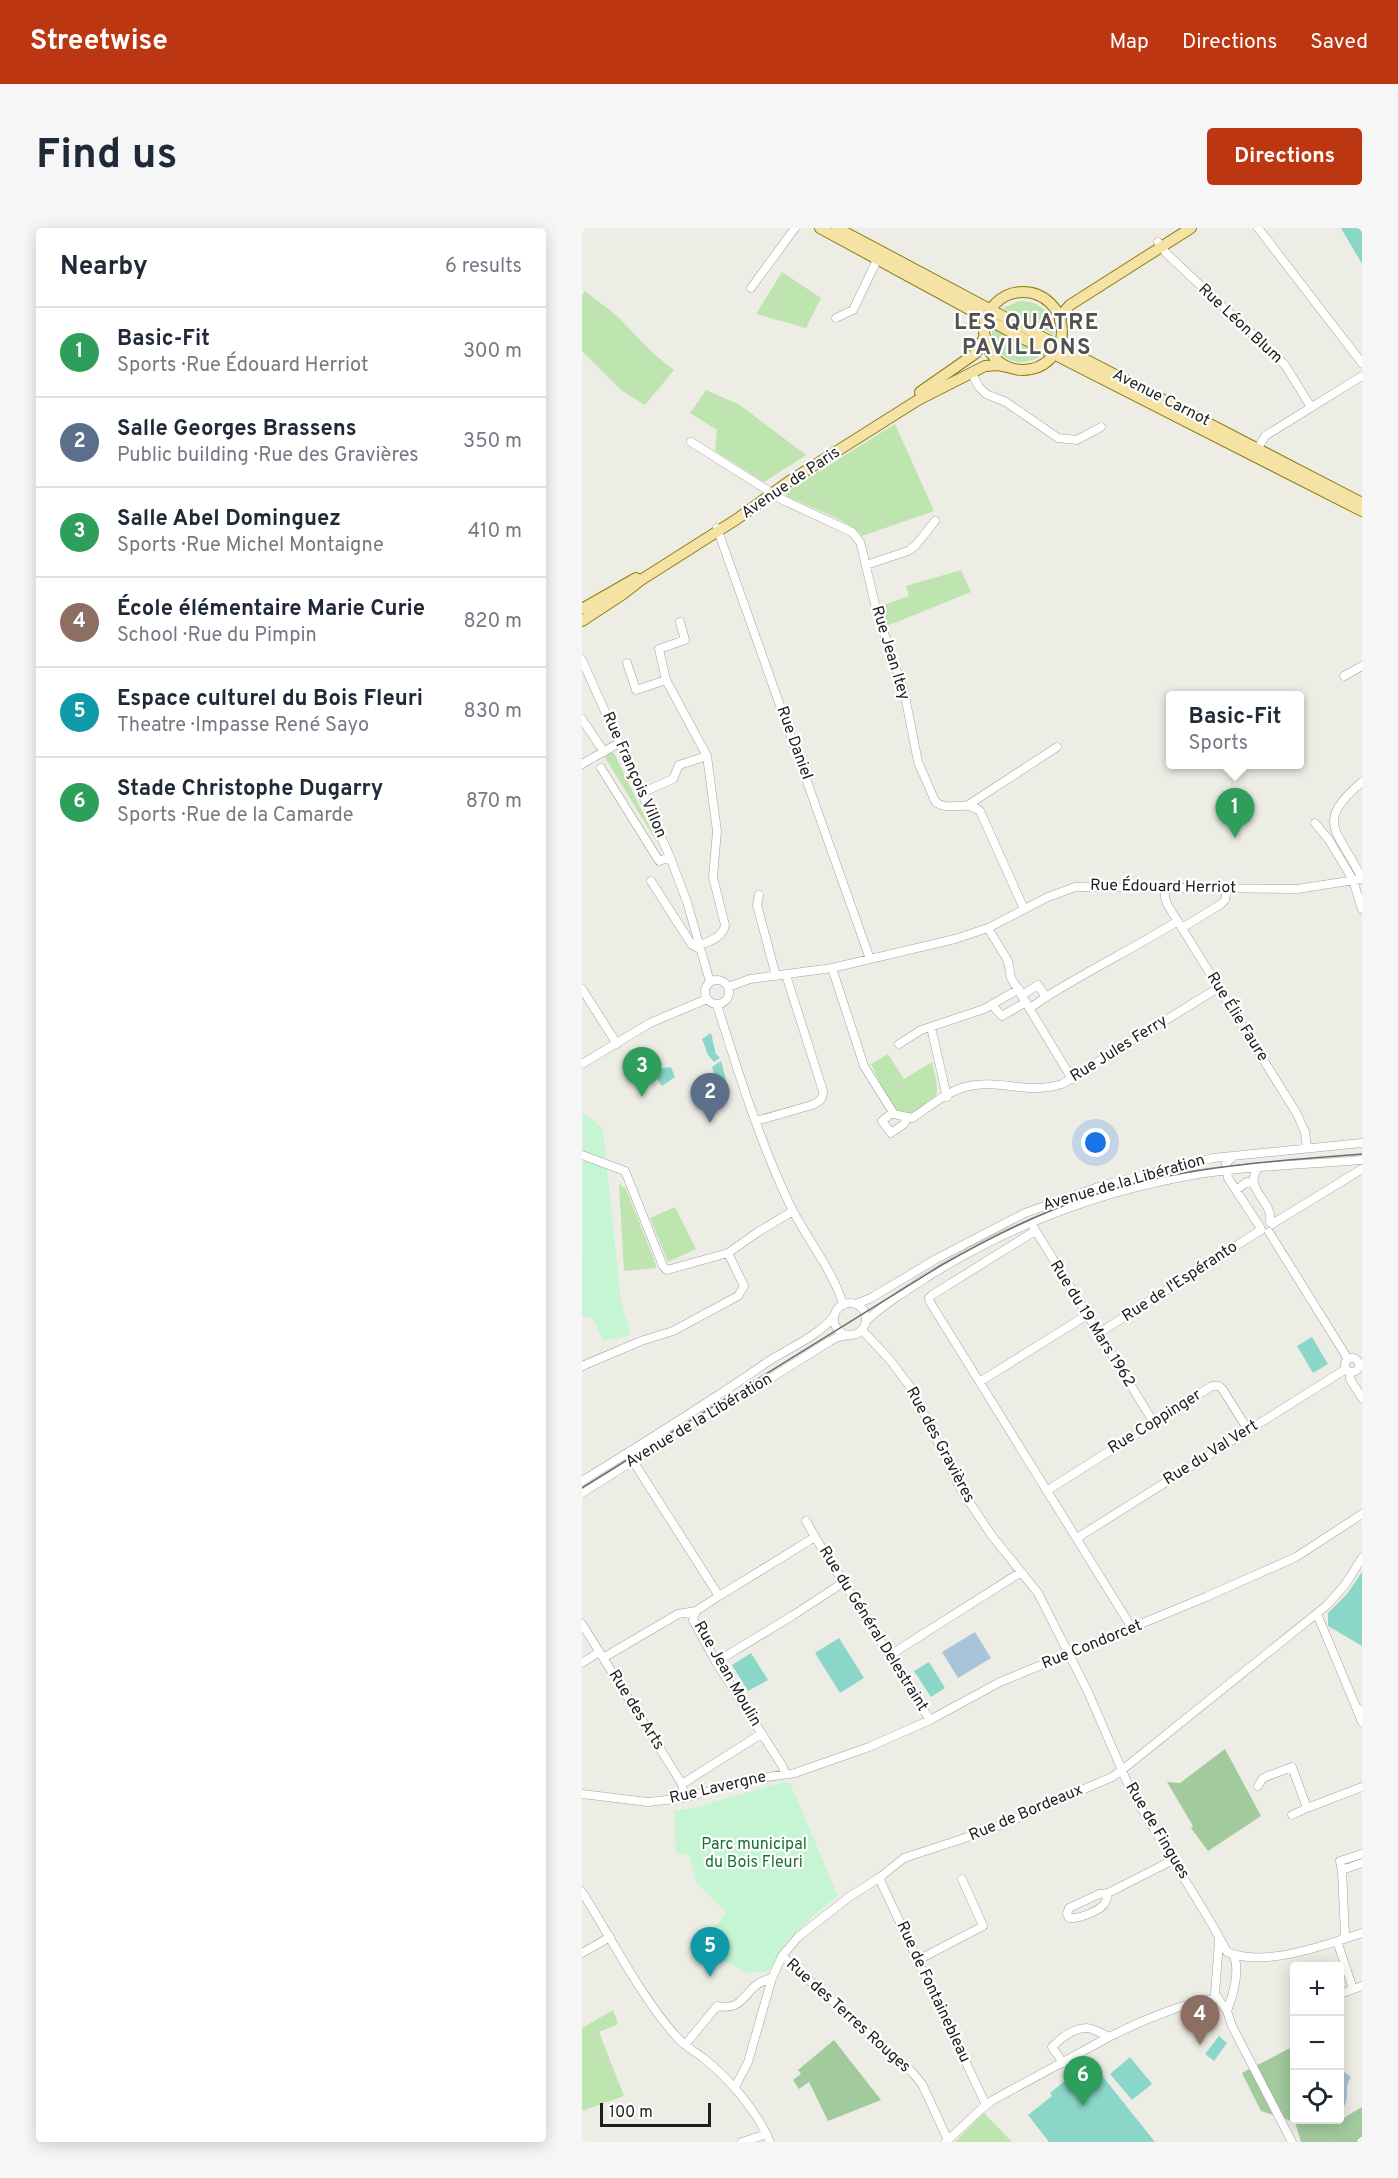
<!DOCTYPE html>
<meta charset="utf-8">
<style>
body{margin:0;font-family:Overpass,sans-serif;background:#f6f6f7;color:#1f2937}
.controls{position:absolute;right:18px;bottom:18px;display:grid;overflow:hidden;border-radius:6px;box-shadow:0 3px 15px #0003}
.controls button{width:54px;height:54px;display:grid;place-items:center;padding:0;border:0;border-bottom:2px solid #e0e1e3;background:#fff;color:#1f2937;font:30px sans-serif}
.scale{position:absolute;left:18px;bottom:15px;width:111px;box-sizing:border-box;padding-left:6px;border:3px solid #1e1e1e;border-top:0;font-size:16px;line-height:21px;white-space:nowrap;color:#1e1e1e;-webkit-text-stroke:4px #fff;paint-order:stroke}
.you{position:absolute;left:514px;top:915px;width:21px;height:21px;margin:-15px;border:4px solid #fff;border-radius:50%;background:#1a73e8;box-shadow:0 0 0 9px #1a73e833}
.badge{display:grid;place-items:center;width:39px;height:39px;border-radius:50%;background:#bb3611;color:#fff;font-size:20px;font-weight:700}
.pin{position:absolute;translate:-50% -50px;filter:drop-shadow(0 2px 3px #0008)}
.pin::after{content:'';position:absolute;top:32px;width:21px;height:18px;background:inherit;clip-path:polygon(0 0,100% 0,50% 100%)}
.popup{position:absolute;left:584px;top:463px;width:138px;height:78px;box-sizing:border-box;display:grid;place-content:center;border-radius:6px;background:#fff;filter:drop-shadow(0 2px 4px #0005);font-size:20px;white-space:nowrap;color:#747a83}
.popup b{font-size:22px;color:#1f2937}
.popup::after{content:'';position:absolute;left:50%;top:100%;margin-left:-12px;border:12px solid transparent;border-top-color:#fff}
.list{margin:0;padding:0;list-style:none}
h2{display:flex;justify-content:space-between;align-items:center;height:78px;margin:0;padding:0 24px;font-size:26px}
h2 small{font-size:20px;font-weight:400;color:#747a83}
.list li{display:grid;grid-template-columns:39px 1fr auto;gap:18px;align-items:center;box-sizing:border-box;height:90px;padding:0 24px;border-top:2px solid #e0e1e3}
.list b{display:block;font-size:22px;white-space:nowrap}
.list p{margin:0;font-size:20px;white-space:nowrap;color:#747a83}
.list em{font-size:20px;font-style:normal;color:#747a83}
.icon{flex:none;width:33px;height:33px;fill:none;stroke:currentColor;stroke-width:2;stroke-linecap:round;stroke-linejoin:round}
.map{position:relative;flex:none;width:780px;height:1914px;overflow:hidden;border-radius:6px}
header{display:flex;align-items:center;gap:36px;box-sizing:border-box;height:84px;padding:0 30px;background:#bb3611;color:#fff}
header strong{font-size:28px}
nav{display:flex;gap:33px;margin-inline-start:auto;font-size:21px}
.intro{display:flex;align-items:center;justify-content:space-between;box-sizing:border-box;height:144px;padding:0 36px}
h1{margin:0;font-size:42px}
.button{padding:15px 27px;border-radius:6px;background:#bb3611;color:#fff;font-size:21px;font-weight:700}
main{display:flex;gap:36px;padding:0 36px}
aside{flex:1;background:#fff;border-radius:6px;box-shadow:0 3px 15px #0003}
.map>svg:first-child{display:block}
.grass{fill:#bee4af}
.forest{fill:#a1ca9d}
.park{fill:#c6f5d4}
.pitch{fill:#8ad7c9}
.water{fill:#a9c3d8}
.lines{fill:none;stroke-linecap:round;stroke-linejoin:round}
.minor-casing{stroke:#a2a2a2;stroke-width:9}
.major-casing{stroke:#8c7d0d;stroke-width:12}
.minor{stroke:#fff;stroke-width:8}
.major{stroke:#f4e3a5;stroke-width:10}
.tram{stroke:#6c6c6c;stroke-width:1.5}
.labels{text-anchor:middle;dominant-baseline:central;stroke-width:4.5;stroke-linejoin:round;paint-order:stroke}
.street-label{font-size:16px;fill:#1e1e1e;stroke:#fff}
.park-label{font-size:16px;fill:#157331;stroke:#fff}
.district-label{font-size:22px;font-weight:bold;letter-spacing:1.5px;fill:#515151;stroke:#fff}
</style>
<header>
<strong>Streetwise</strong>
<nav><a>Map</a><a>Directions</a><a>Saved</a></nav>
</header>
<div class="intro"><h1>Find us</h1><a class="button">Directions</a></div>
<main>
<aside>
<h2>Nearby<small>6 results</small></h2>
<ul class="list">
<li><span class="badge" style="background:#2e9e5b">1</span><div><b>Basic-Fit</b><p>Sports · Rue Édouard Herriot</p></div><em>300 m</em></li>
<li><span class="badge" style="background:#5c6f8a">2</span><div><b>Salle Georges Brassens</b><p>Public building · Rue des Gravières</p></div><em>350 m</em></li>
<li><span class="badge" style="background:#2e9e5b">3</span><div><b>Salle Abel Dominguez</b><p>Sports · Rue Michel Montaigne</p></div><em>410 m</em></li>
<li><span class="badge" style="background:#8d6e63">4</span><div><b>École élémentaire Marie Curie</b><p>School · Rue du Pimpin</p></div><em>820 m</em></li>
<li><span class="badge" style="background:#0f9aa8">5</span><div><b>Espace culturel du Bois Fleuri</b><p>Theatre · Impasse René Sayo</p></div><em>830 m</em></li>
<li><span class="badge" style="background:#2e9e5b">6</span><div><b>Stade Christophe Dugarry</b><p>Sports · Rue de la Camarde</p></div><em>870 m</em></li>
</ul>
</aside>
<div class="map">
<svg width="780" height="1914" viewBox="0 0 780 1914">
<rect width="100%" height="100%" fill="#eeede5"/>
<path class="grass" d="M200 44 239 70 224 100 174 86Z
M3 63 34 87 73 127 92 142 63 177 39 162 0 123V67Z
M437 73C458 72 472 86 472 107L421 80Z
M410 101 460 127C437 144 409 128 410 101Z
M124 162 158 177 224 227 182 254 133 223 135 202 108 185Z
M313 196 352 283 280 308C273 295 219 275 204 268V264Z
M379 342 389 364 305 398 299 378 327 368 324 358Z
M29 524 32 525 75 614 22 528Z
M306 826 322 851 350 834C352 843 355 853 355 862 355 876 330 893 317 884 307 877 295 848 289 836Z
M37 956 44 961 73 1034 74 1040 42 1043Z
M93 979 114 1021 86 1034 68 990Z
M31 1782 36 1796 17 1804 42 1868 0 1883V1800Z
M402 1885 430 1914H373Z"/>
<path class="forest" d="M643 1521 679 1588 626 1623 609 1600 611 1598 585 1554 598 1555Z
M252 1812 299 1872 246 1893 227 1854 217 1861 211 1852 219 1846 216 1842Z
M712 1818V1892H749L755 1894 780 1879V1914H719L713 1894 679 1883 660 1845Z"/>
<path class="park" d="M1 884 21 901 39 1075 49 1107 22 1113 10 1090 0 1088Z
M201 1554 208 1555 256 1668 236 1684 204 1714 187 1743 166 1745 116 1720 144 1685 114 1654 107 1627 94 1625 92 1583 115 1579Z"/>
<path class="pitch" d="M759 0H780V36Z
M129 805 134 826 138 830 132 834 126 827 120 811Z
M139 833 145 855 134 852 130 839Z
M89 839 93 849 80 858 69 842Z
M730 1109 746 1136 731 1145 715 1118Z
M780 1344V1418L746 1398V1385L765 1366Z
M257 1410 282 1450 258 1465 233 1425Z
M169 1425 186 1452 166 1463 150 1437Z
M347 1434 363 1460 349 1469 332 1443Z
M637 1808 645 1815 632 1833 623 1826Z
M548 1829 570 1856 550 1872 528 1846Z
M510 1835 573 1914H467L446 1887 470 1868 468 1865 484 1852 486 1854Z"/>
<path class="water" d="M393 1404 409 1430 376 1450 360 1424Z
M758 1841 769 1849C760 1861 771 1869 758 1884Z"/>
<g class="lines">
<g class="minor-casing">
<path id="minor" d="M676 0 780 135
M576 14 584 25 703 137 729 179
M169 60 213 0
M254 90 271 82 296 30
M389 144 397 159 404 166 424 174 476 210 495 212 519 199
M109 214 201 272 270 304 278 314 280 321 295 385 322 463 336 534 353 573C364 585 384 571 398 583L442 681
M676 220 683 208 780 148
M135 300 288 731
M284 337 326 323 334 317 353 293
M0 432 88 629 105 674 128 754
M45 435 54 462 84 452 125 528
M762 448 780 438
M84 452 77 421 103 412 98 394
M0 491 22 524
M0 536 37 515
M19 540 77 633 88 629
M780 554C730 595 758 604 780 651
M59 565 91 551 97 537 125 528 135 603 131 649 143 697C141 709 128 714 117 717
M386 577 475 519
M733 595 747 612 771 652 780 681
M69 653 110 717 118 721
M583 660V669L585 676 715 886 723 904 725 920
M177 667 175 677 194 748
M406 700 426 733 429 750 490 851
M600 700 639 676 643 672 645 660
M250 740 282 838 312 886 330 890C347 879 367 862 387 858 418 851 445 867 480 856L636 760
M123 764a12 12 0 1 1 24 0a12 12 0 1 1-24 0Z
M146 759 168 751 250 740 373 711 406 700 466 669 493 659 715 661 780 651
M0 761 35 816
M440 767 456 757 464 769C507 742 552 720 596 693
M135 777C156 843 177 912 207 975 223 1009 250 1040 261 1076
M410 777 420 788 444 774
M448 780 464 769
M349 799 365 869
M317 816 339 802 402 781 437 761
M0 836 68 795 125 771
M311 884 300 893 309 905 322 896 325 890
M174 893 230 877C238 873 241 872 241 863L204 747
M0 927 43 943 81 1038 85 1042 146 1025
M652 928 644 935 646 950 678 999
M677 939C659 961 692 972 688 994
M654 962 665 954 670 955
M690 996 780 941
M452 1000 572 1195
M453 1003 350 1067 347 1070 348 1074 550 1400
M687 1004 766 1131
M252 1091a16 16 0 1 1 32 0a16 16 0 1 1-32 0Z
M274 1076 289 1070 354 1031 443 985 522 957 631 930 780 915
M284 1093C304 1075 325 1062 347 1048 422 1001 508 967 595 950 654 938 720 937 780 932
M280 1102 308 1132 329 1160 380 1263 410 1308 456 1365 506 1464 549 1563 631 1698 645 1724C682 1740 743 1717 780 1705
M517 1105 679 1002
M763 1137a7 7 0 1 1 14 0a7 7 0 1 1-14 0Z
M0 1138 59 1113 91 1103 156 1068 162 1058 146 1025 176 1004 211 983
M768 1144V1151L780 1170
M399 1153 505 1087
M51 1233 137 1368 114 1383 111 1392 134 1434 201 1539 203 1546
M0 1253C61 1215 122 1178 181 1137 203 1121 235 1110 252 1088
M466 1262 630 1158H637L641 1162 666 1202
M0 1265 133 1181 189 1150 248 1113 256 1109 266 1107
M224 1293 233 1309
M495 1310 764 1141
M137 1368 233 1309 348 1492
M735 1386 774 1479 780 1483
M0 1396 100 1556 102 1570
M308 1427 439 1344
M21 1430 96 1386 114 1383
M134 1434 210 1388 262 1354
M0 1435 17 1424
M774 1479 780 1494
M100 1556 179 1506
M676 1558 681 1550 710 1539 725 1580 780 1559
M0 1566 66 1574 102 1570 172 1551 213 1545 287 1519 348 1492 418 1454 624 1369 714 1329 780 1286
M710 1587 725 1580
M760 1642 780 1635
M297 1650 404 1877
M0 1664C30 1711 56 1764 92 1806 100 1816 110 1822 120 1829 147 1850 175 1883 188 1914
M526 1665 517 1666 487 1680 485 1686 487 1690C497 1691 518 1683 523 1675 525 1672 525 1668 526 1665L591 1632
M637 1713 633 1766 645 1783 650 1798 710 1914
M0 1725 28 1709
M200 1728 330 1844 340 1856 366 1912
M336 1732 401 1698 380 1651
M771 1761 756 1716 763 1707 760 1642 758 1633 780 1626
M758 1766 780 1758
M645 1783C651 1768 658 1743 652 1728
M103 1817 135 1778C166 1784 160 1757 190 1750
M481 1835 470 1819C478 1811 491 1800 504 1800 511 1800 521 1806 527 1809
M153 1859 166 1834 190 1750 200 1728 216 1709 267 1669 297 1650 322 1630 404 1603 530 1549 540 1542 744 1378 763 1357 780 1330
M160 1914 185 1906
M364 1914 397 1883 411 1872 527 1809C559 1793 601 1775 636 1770
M779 1914 780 1913"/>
</g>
<g class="major-casing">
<path id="major" d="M238 0 440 110 780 283
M255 0 462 110 780 275
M402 103a39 39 0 1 1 78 0a39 39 0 1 1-78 0Z
M478 93 480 86 488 77 609 0
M338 164 394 125 403 108
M0 381 54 350
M0 393 41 366 59 352 155 291 206 254 336 172 403 138 416 137 426 139"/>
</g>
<use href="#minor" class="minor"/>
<use href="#major" class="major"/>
<path class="tram" d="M0 1260 358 1038C405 1011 454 986 506 969 594 939 688 933 780 926"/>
</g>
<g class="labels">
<g class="street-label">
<text transform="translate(658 96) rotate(43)">Rue Léon Blum</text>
<text transform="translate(579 170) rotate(27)">Avenue Carnot</text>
<text transform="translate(209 255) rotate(-34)">Avenue de Paris</text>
<text transform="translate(308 425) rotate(73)">Rue Jean Itey</text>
<text transform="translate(212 515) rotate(70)">Rue Daniel</text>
<text transform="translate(52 547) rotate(66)">Rue François Villon</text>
<text transform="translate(581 659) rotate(1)">Rue Édouard Herriot</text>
<text transform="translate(655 789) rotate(58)">Rue Élie Faure</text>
<text transform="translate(537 821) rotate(-32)">Rue Jules Ferry</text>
<text transform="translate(542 955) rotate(-16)">Avenue de la Libération</text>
<text transform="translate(598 1054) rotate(-33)">Rue de l'Espéranto</text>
<text transform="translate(510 1096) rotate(58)">Rue du 19 Mars 1962</text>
<text transform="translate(117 1193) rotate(-31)">Avenue de la Libération</text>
<text transform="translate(573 1194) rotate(-32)">Rue Coppinger</text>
<text transform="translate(358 1217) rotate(62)">Rue des Gravières</text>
<text transform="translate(629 1225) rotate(-32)">Rue du Val Vert</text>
<text transform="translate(291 1401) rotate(58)">Rue du Général Delestraint</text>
<text transform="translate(510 1417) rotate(-22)">Rue Condorcet</text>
<text transform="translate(145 1446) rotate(60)">Rue Jean Moulin</text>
<text transform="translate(54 1482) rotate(58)">Rue des Arts</text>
<text transform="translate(136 1560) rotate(-13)">Rue Lavergne</text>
<text transform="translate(444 1585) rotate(-23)">Rue de Bordeaux</text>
<text transform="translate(575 1603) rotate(59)">Rue de Fingues</text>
<text transform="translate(351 1764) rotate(65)">Rue de Fontainebleau</text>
<text transform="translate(266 1788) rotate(42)">Rue des Terres Rouges</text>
</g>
<g class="park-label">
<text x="172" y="1617">Parc municipal<tspan x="172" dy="18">du Bois Fleuri</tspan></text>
</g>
<g class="district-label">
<text x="445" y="95">LES QUATRE<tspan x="445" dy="25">PAVILLONS</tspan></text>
</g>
</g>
</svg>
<div class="controls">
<button>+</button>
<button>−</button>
<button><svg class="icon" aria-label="locate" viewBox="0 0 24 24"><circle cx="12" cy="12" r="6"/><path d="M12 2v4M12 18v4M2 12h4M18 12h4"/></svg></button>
</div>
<div class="scale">100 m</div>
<div class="you"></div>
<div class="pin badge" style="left:653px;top:610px;background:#2e9e5b">1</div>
<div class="popup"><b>Basic-Fit</b>Sports</div>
<div class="pin badge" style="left:128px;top:895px;background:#5c6f8a">2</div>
<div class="pin badge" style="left:60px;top:869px;background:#2e9e5b">3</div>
<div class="pin badge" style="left:618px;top:1817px;background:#8d6e63">4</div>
<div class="pin badge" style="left:128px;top:1749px;background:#0f9aa8">5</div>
<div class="pin badge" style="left:501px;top:1878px;background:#2e9e5b">6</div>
</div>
</main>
